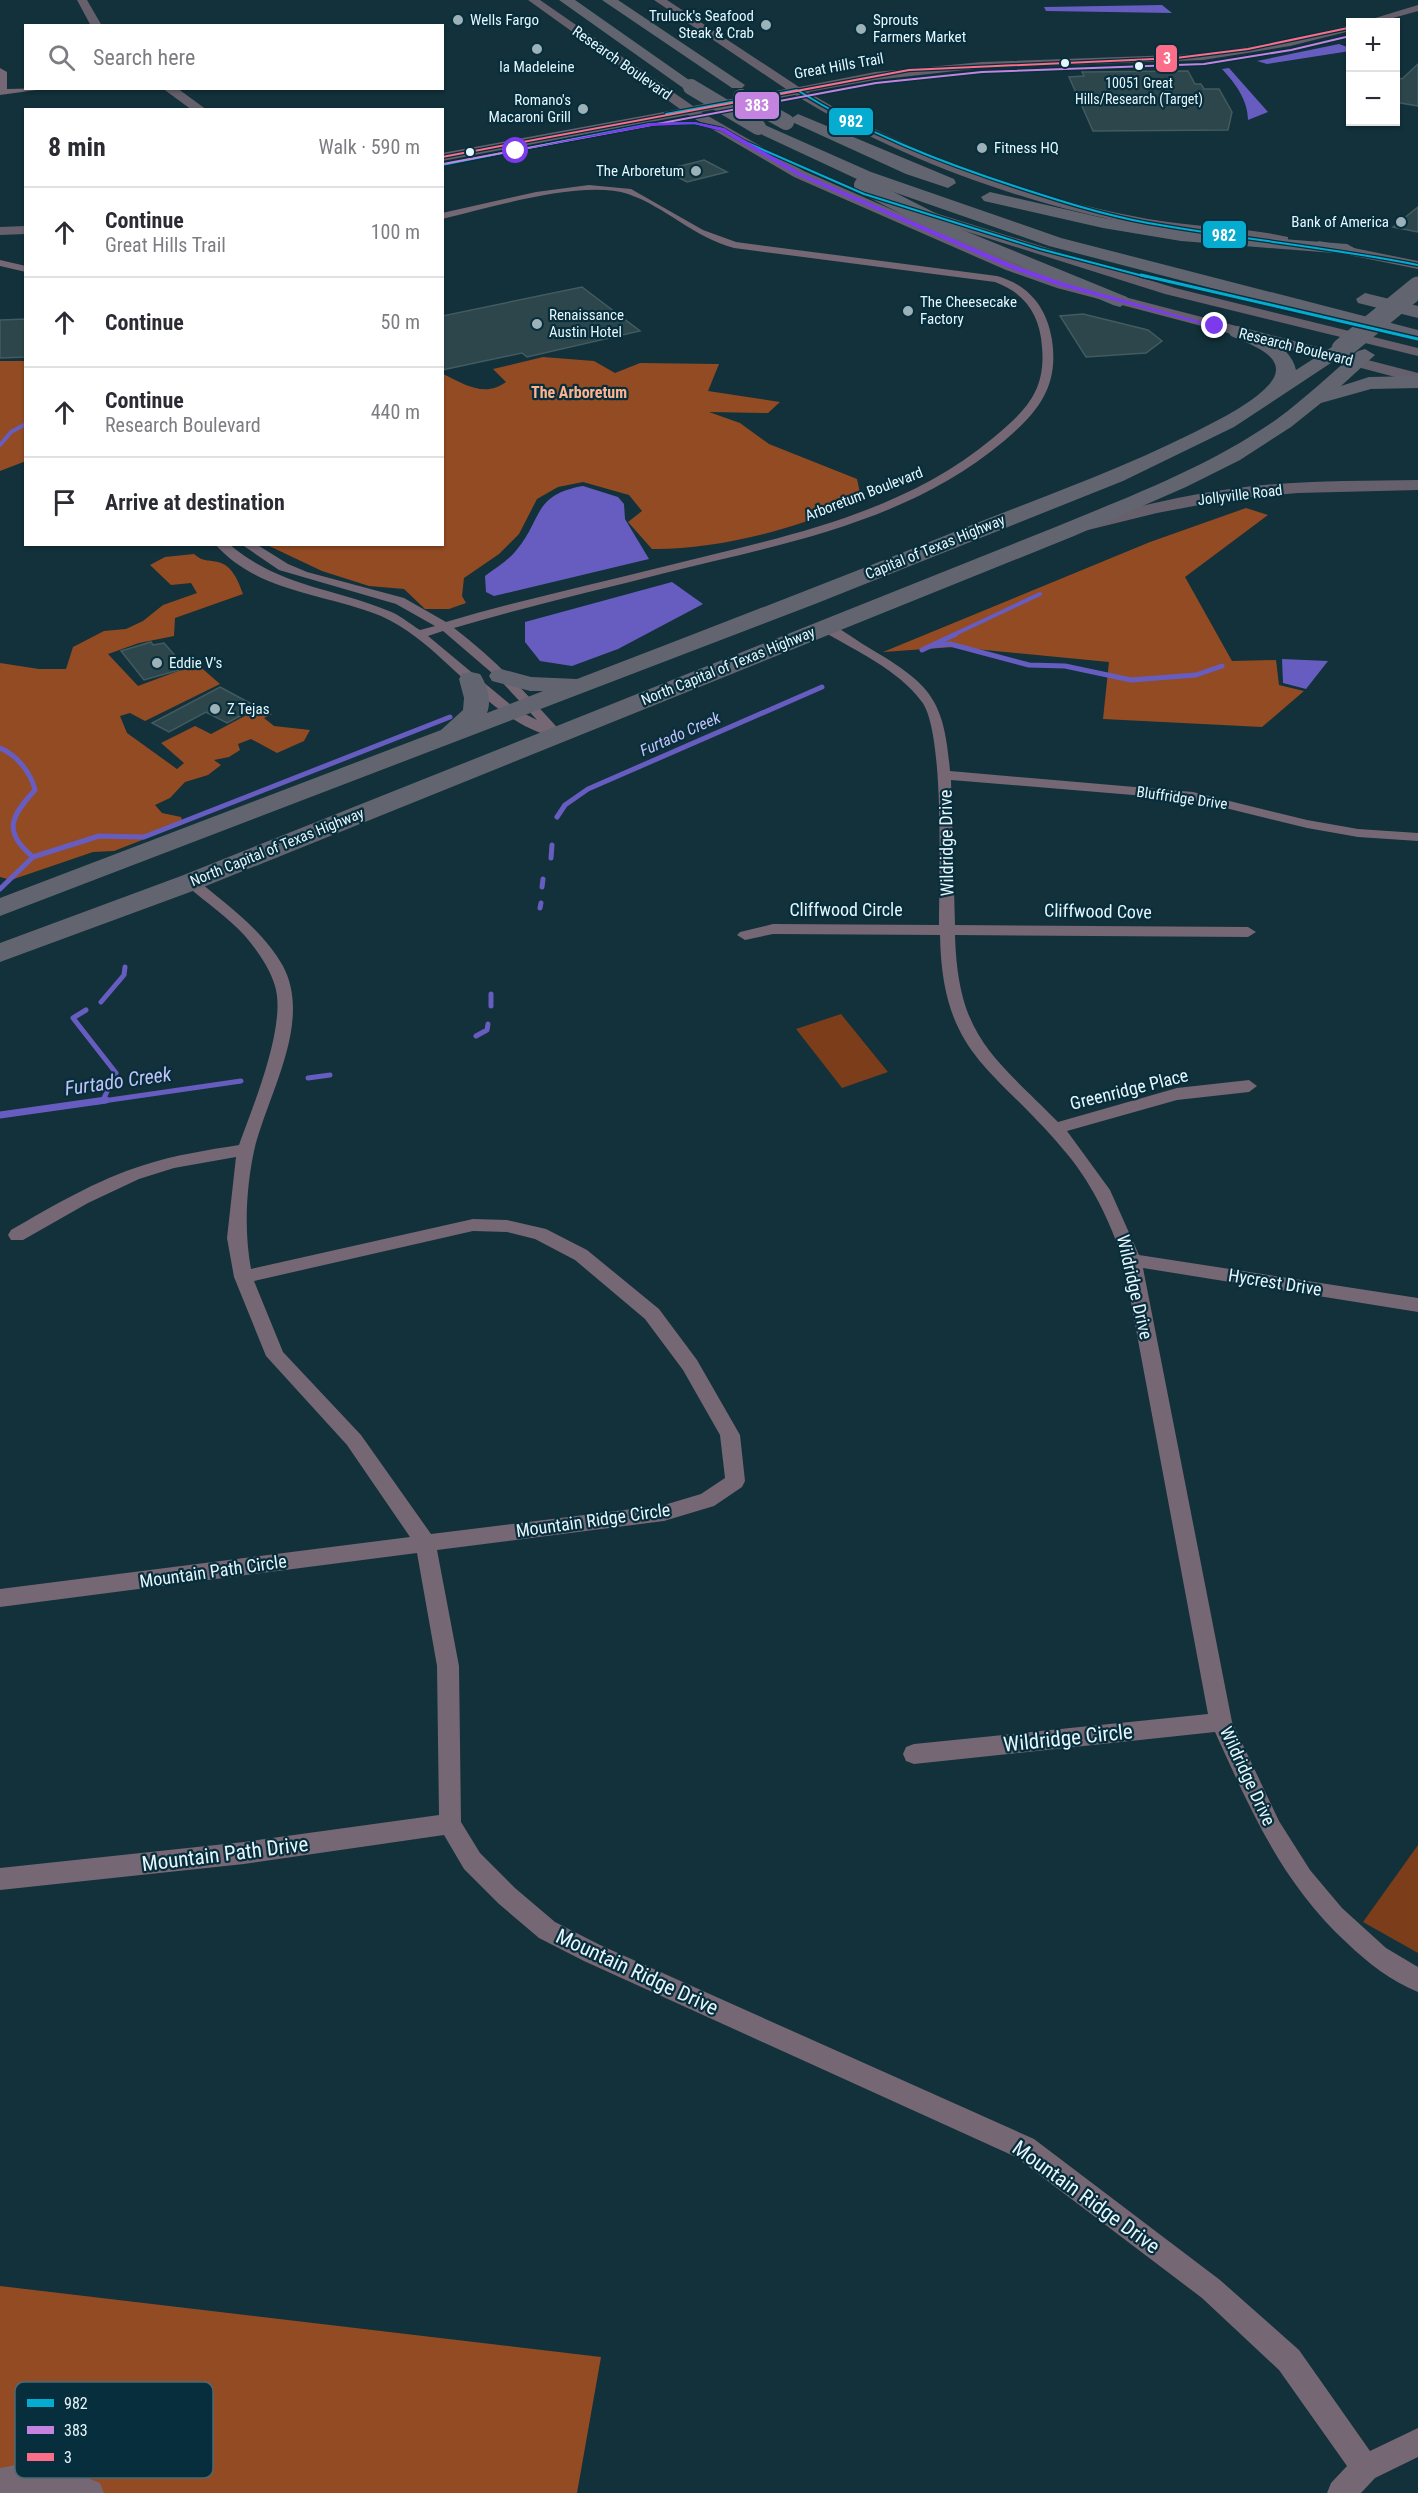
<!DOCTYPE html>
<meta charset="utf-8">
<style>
body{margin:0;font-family:"Roboto Condensed",sans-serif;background:#f2f2f3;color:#2b2b33}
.controls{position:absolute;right:18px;top:18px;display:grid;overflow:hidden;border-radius:0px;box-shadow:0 2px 4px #0004}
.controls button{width:54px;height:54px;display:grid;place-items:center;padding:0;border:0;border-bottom:2px solid #e1e1e2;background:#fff;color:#2b2b33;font:30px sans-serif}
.stop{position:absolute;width:18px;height:18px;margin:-14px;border:4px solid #7c3aed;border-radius:50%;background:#fff}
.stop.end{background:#7c3aed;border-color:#fff;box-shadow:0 2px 6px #0008}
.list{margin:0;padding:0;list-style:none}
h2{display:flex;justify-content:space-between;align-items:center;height:78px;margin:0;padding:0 24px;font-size:26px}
h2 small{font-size:20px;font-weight:400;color:#7c7c81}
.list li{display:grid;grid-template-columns:39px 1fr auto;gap:18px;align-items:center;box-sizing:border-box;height:90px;padding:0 24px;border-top:2px solid #e1e1e2}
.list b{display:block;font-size:22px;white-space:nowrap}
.list p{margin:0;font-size:20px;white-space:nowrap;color:#7c7c81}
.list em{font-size:20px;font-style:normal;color:#7c7c81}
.icon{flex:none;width:33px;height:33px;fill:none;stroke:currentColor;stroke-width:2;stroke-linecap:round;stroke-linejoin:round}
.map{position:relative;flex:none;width:1418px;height:2493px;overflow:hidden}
.search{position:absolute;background:#fff;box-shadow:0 2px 4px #0004;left:24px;top:24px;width:420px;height:66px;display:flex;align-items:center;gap:15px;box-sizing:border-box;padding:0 21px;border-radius:0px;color:#7c7c81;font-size:22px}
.panel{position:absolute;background:#fff;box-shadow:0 2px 4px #0004;left:24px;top:108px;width:420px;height:438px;border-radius:0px}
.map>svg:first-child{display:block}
.green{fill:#7b3d1a}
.forest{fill:#934b23}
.water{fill:#675dc1}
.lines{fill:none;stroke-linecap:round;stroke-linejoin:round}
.stream-far2{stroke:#675dc1;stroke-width:4}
.stream-far1{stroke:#675dc1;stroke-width:5}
.stream{stroke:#675dc1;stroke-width:7}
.building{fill:#2d464b;stroke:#435b60;stroke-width:1.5}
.street{fill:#766774;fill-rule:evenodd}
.secondary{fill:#66606d;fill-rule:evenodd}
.highway{fill:#626570;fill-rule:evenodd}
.highway-bridge-far1{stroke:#626570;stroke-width:16}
.highway-bridge{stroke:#626570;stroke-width:21}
.bus-1-far1-casing{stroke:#072e3c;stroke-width:4.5}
.bus-1-casing{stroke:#072e3c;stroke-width:6}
.bus-2-casing{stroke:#072e3c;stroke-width:4.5}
.bus-3-casing{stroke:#072e3c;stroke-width:4.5}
.bus-1-far1{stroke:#06acd0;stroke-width:2}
.bus-1{stroke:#06acd0;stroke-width:3}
.bus-2{stroke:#c483df;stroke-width:2}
.bus-3{stroke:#fb6d88;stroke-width:2}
.route{fill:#7c3aed}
.poi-dot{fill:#9cb1b8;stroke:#072e3c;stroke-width:2}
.bus-dot{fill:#e7f6fc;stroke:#072e3c;stroke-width:2}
.labels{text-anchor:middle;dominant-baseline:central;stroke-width:4.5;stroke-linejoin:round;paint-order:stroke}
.far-bus-label{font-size:14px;fill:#e7f6fc;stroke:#072e3c}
.far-poi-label{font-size:15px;fill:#e7f6fc;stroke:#072e3c;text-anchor:start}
.far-street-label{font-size:15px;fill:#e7f6fc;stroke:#072e3c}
.far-neighbourhood-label{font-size:16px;font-weight:bold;fill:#feb390;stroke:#072e3c}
.far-water-label{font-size:16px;font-style:italic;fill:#c4c2f9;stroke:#072e3c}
.street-label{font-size:18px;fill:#e7f6fc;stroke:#072e3c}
.water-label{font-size:20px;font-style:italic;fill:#c4c2f9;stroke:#072e3c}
.near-street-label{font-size:21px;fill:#e7f6fc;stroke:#072e3c}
.key{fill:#072e3c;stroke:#4a6a76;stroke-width:1.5}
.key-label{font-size:16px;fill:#e7f6fc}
.line-badge{stroke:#072e3c;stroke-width:2}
.badge-label{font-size:16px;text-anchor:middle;font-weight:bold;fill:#fff}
</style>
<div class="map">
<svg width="1418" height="2493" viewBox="0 0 1418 2493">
<rect width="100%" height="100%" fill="#12313a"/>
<path class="green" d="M841 1014 888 1072 842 1088 796 1029Z
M1418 1845V1953L1363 1922Z"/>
<path class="forest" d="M543 357 594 361 615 373 640 363 719 364 708 391 780 402 768 413 709 412 740 423 769 444 857 479 861 498C805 528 715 550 652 549L628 522 642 511 629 495 583 482 558 487 537 499 519 534 499 554 464 578 462 596 466 603 449 609H425L404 589 369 586 322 571 267 545 442 544 443 374C464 384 485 398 506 382L493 369Z
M0 361H25L26 461 0 471Z
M1246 508 1268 515 1185 577 1232 661 1276 660 1279 685 1304 691 1262 727 1103 719 1109 662 954 647 883 652 1150 542Z
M194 554C204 563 210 559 221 563 233 567 239 583 243 594L175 618 174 636 139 643 108 654 138 686 197 664 220 684 145 721 130 713 120 716 127 733 177 769 184 763 161 743 195 726 211 734 258 709 272 714 264 718 274 726 310 730 304 741 277 753 251 739 238 744 240 750 229 757 214 760 221 765 208 775 185 782 170 798 155 805 162 813 181 817 183 824 114 851 93 852 11 880 0 877V663L39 669H66L73 647 104 631 126 629 143 621 163 605 197 593 191 583 171 585 150 565 165 557Z
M0 2286 601 2357 577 2493H0Z"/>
<path class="water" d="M1162 5 1172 13 1046 11 1044 7Z
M1339 44 1350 48V51L1267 64 1257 61Z
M1229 68 1268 112 1248 120C1248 100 1235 83 1222 69Z
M583 486 618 497 624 504 625 519 649 559 494 596 486 592 485 576C494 569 506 562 514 553 543 521 531 495 583 486Z
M672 582 703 604 618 649 572 666 540 661 525 642V622Z
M1282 659 1328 661 1306 689 1283 683Z"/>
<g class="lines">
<path class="stream-far2" d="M0 445 11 432 26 424
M953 635 1040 594"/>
<path class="stream-far1" d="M930 646 950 644 1029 665 1065 666 1131 680 1196 675 1222 666
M922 650 956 634
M0 748C17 755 31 773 35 790 11 816 2 832 33 857L99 836 144 837 450 717
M557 817 565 805 588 789 822 687
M551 858 552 845
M542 887 543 879
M0 889 33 857
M540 908 541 903
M491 994V1006
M101 1002 124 975 125 967
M86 1010 73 1018 116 1073 103 1100
M476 1036 487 1030 488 1024
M308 1078 330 1075
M96 1102 241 1081"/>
<path class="stream" d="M0 1115 106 1100"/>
</g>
<path class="building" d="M1418 64V106L1395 102V77L1402 79Z
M1188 71 1195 84H1201L1204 89H1219L1232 112 1228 130 1093 131 1069 77 1084 76 1082 72Z
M704 160 727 172 687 182 664 170Z
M1418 207V232L1393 227Z
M582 287 640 331 527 357 522 353 442 370V316Z
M1083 314 1148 330 1162 341 1146 353 1086 357 1060 316Z
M26 319V357L0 358V320Z
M151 642 153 645 164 643 186 668 144 680 121 651Z
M220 687 257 707 227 723 206 712 169 732 152 723Z"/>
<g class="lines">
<path class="street" d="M0 68 7 72V89L51 88 0 95Z
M589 185 631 189 703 230 736 242 997 276C1029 285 1047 308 1052 340 1059 387 1038 412 1004 441 908 522 783 544 665 573 595 591 524 607 454 628 495 659 529 696 563 734L556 738C484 720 446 645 381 616 325 593 258 593 215 544H229C280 587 331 587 389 611 400 615 410 624 420 630L435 626 396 604 279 570 241 544H256L288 564 307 572 404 598 446 622C517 601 590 585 662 567 777 538 900 516 993 438 1025 411 1046 392 1042 347 1040 315 1025 293 995 282L734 248C693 237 666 207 628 194 583 179 489 208 442 219V213L536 192ZM443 631 499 679 537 720 517 710 428 636Z
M0 260 26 266V272L0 266Z
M826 623C840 627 854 639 866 646 930 684 944 697 950 771L1193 792 1307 820 1358 829 1418 833V841L1358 837 1307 828 1193 800 951 780 955 925 1248 927 1256 932 1248 937 955 935C958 1037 992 1055 1058 1122L1177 1088 1249 1080 1257 1086 1249 1092 1177 1100 1067 1131 1110 1190 1139 1255 1418 1298V1312L1143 1268 1232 1722 1279 1821 1310 1870 1342 1908 1386 1948 1418 1967V1992C1391 1981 1368 1963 1347 1943 1282 1883 1251 1811 1215 1732L914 1764 906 1761 903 1754 906 1747 914 1744 1208 1714 1123 1260C1109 1219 1091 1181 1062 1148 994 1067 942 1056 940 935L773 934 745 940 737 935 740 932 773 924 939 925C939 881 945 733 922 702 898 669 855 651 821 630V624Z
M191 878 196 879C227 905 263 930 283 966 313 1023 267 1095 254 1151 246 1189 244 1231 251 1269L473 1219 507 1220 546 1229 587 1250 659 1309 697 1360 740 1435 745 1481 742 1487 714 1506 664 1521 437 1550 459 1666 461 1822 480 1853 515 1888 555 1922 600 1945 1034 2139 1220 2280 1299 2350 1370 2451 1418 2428V2457L1375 2478 1361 2493H1327L1331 2483 1347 2466 1279 2370 1202 2298 1016 2157 584 1961 539 1938 499 1904 464 1869 444 1835 244 1864 0 1890V1868L244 1842 439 1815 437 1666 417 1553 0 1607V1589L410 1537 347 1445 266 1356 234 1277 227 1238 236 1157 174 1168 139 1179 88 1203 23 1240H11L8 1235 11 1230C53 1206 96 1180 144 1165 175 1155 207 1150 239 1145 253 1106 287 1025 275 986 270 968 257 950 245 936 228 917 205 902 186 885L184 882ZM473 1231 507 1232 535 1239 575 1260 645 1319 683 1370 720 1435 725 1478 701 1494 664 1505 431 1534 361 1435 283 1352 254 1281Z
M22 2464 90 2479 100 2483 104 2493H0V2468Z"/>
<path class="secondary" d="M77 0H87L102 26H91Z
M528 0H540L693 106 786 89 654 0H667L799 87 875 72 982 62 1203 54 1290 40 1350 25V31L1290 46 1203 60 982 68 875 80 808 92C910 155 1030 197 1148 219 1192 227 1245 227 1288 237V243L1283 244C1238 239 1192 236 1147 227 1024 204 901 160 795 95L701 112 804 171 1016 264 1067 282 1418 373V383L1057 288 1006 270 794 177 688 115 442 161V153L680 109Z
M1418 5V11L1379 22H1362Z
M162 88H177L207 110H192Z
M932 212 1175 288 1418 348V356L1165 294 927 219V213Z
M26 226V234L0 235V227Z
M1319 241 1418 261V269L1314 248 1312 245Z
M1418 480V490L1298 493 1231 499 1157 513 1084 531 1075 526 1078 522C1128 509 1179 496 1230 489 1292 480 1356 481 1418 480Z"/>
<path class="highway" d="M559 0H575L699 87 691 92 686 90Z
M602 0H618L745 85 742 88H732Z
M798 114 954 179 956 183 948 188 906 174 792 122 790 119Z
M758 122 871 172 1061 238 1418 330V342L1049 246 859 180 752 130 750 127Z
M990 192 1103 218 1181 231 1347 244 1356 249 1347 254 1181 241 1103 228 984 201 981 197Z
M953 226 1127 297 1129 301 1120 307 1113 305 947 235 944 231 947 227Z
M1365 293 1418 306V318L1358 303 1356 299Z
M1238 326C1260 332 1291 346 1296 370L1335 345 1342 343 1352 349 1234 427 1123 481 815 604 0 916V898L441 730 463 710 464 698 459 679 462 674 471 672 480 674C487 685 492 700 487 713L543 691H530L492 681 489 676 492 671 501 669 531 677 577 679C710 628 842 577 974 524 1056 492 1142 461 1220 419 1235 411 1276 388 1276 370 1277 352 1244 342 1231 336L1228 332 1231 328Z
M1365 349 1375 355 1341 386 1369 377 1418 376V388L1371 389 1321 403 1291 427 1240 460 1186 487 1074 536 201 888 0 962V943L181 876 1058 526C1133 495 1210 466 1277 419 1306 398 1331 373 1358 351Z"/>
<path class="highway-bridge-far1" d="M691 87 758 127
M741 97 786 122
M862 185 953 231"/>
<path class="highway-bridge" d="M1342 349 1418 287"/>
<g class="bus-1-far1-casing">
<path id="bus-1-far1" d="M666 114 797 90C866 133 940 162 1017 187 1060 201 1104 215 1148 223 1238 239 1329 247 1418 265
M442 165 650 124 694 123 722 129 743 141 864 194 1040 249 1147 277"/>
</g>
<g class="bus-1-casing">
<path id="bus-1" d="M1141 275 1418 339"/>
</g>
<g class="bus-2-casing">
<path id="bus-2" d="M443 164 876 83 982 72 1204 64 1291 50 1350 36"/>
</g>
<g class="bus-3-casing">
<path id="bus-3" d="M442 157 909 70 1176 58 1248 49 1348 28"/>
</g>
<use href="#bus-1-far1" class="bus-1-far1"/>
<use href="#bus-1" class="bus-1"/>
<use href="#bus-2" class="bus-2"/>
<use href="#bus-3" class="bus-3"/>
</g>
<path class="route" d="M694 122 724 128 801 173 1013 265 1064 283 1217 326 1213 327 1060 286 1009 268 797 175 721 131 694 124 651 126 514 151 651 123Z"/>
<g class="poi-dot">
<circle cx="458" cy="20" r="6"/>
<circle cx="766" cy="25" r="6"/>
<circle cx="861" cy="29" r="6"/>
<circle cx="537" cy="49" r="6"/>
<circle cx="583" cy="109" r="6"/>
<circle cx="982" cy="148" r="6"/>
<circle cx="696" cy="171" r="6"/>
<circle cx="1401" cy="222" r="6"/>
<circle cx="908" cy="311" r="6"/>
<circle cx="537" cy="324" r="6"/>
<circle cx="157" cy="663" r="6"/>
<circle cx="215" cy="709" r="6"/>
</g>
<g class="bus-dot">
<circle cx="1065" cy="63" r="5"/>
<circle cx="1139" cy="66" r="5"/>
<circle cx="470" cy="152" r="5"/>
</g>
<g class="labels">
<g class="far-bus-label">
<text x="1139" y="83">10051 Great<tspan x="1139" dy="16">Hills/Research (Target)</tspan></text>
</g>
<g class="far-poi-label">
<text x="754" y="16" text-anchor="end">Truluck's Seafood<tspan x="754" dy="17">Steak &amp; Crab</tspan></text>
<text x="470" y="20">Wells Fargo</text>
<text x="873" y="20">Sprouts<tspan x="873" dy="17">Farmers Market</tspan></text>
<text x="537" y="67" text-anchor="middle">la Madeleine</text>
<text x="571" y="100" text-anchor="end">Romano's<tspan x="571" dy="17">Macaroni Grill</tspan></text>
<text x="994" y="148">Fitness HQ</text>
<text x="684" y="171" text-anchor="end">The Arboretum</text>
<text x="1389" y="222" text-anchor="end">Bank of America</text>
<text x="920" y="302">The Cheesecake<tspan x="920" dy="17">Factory</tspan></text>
<text x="549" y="315">Renaissance<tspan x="549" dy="17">Austin Hotel</tspan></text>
<text x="169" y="663">Eddie V's</text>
<text x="227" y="709">Z Tejas</text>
</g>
<g class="far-street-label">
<text transform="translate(622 63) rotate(35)">Research Boulevard</text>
<text transform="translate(839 66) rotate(-10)">Great Hills Trail</text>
<text transform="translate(1296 347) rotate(14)">Research Boulevard</text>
<text transform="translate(864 494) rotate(-21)">Arboretum Boulevard</text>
<text transform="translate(1240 495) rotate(-7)">Jollyville Road</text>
<text transform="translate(935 547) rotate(-22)">Capital of Texas Highway</text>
<text transform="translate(728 666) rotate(-22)">North Capital of Texas Highway</text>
<text transform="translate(1182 798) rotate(8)">Bluffridge Drive</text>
<text transform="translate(277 847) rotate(-22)">North Capital of Texas Highway</text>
</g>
<g class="far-neighbourhood-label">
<text x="579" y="392">The Arboretum</text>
</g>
<g class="far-water-label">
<text transform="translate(680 734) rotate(-24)">Furtado Creek</text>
</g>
<g class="street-label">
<text transform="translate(946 843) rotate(-91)">Wildridge Drive</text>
<text x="846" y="909">Cliffwood Circle</text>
<text transform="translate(1098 911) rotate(1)">Cliffwood Cove</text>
<text transform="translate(1129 1089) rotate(-14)">Greenridge Place</text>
<text transform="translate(1275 1282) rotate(9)">Hycrest Drive</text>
<text transform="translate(1135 1287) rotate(77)">Wildridge Drive</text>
<text transform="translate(593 1520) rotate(-8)">Mountain Ridge Circle</text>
<text transform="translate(213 1571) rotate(-8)">Mountain Path Circle</text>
<text transform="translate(1248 1776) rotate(65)">Wildridge Drive</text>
</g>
<g class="water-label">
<text transform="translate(118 1081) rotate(-8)">Furtado Creek</text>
</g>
<g class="near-street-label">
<text transform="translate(1068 1738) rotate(-6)">Wildridge Circle</text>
<text transform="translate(225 1854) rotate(-7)">Mountain Path Drive</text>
<text transform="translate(637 1972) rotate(25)">Mountain Ridge Drive</text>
<text transform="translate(1086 2197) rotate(36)">Mountain Ridge Drive</text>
</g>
</g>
<rect x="15" y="2382" width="198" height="96" rx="9" class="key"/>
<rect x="27" y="2399" width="27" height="8" fill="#06acd0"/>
<rect x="27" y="2426" width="27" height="8" fill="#c483df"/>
<rect x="27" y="2453" width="27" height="8" fill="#fb6d88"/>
<g class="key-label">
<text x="64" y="2409">982</text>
<text x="64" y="2436">383</text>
<text x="64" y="2463">3</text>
</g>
<g class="line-badge">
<rect x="1155" y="44" width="23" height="29" rx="6" fill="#fb6d88"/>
<rect x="734" y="91" width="46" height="29" rx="6" fill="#c483df"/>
<rect x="828" y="107" width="46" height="29" rx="6" fill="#06acd0"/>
<rect x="1202" y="220" width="45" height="29" rx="6" fill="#06acd0"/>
</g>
<g class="badge-label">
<text x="1167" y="64">3</text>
<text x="757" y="111">383</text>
<text x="851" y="127">982</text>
<text x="1224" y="241">982</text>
</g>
</svg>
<div class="controls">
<button>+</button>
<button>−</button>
</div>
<div class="stop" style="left:516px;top:151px"></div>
<div class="stop end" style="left:1215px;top:326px"></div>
<div class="search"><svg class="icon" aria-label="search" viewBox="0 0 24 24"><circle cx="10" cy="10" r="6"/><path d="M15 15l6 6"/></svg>Search here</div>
<section class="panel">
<h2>8 min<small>Walk · 590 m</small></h2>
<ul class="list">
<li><svg class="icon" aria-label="ahead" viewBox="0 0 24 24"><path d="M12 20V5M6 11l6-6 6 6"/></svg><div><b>Continue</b><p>Great Hills Trail</p></div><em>100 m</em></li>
<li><svg class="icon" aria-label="ahead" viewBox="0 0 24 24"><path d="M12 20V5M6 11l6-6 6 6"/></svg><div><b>Continue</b></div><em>50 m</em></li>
<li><svg class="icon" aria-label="ahead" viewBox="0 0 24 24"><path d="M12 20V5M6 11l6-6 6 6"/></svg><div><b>Continue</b><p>Research Boulevard</p></div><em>440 m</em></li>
<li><svg class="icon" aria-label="arrive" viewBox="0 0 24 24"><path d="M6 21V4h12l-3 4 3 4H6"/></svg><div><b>Arrive at destination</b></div></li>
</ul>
</section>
</div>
